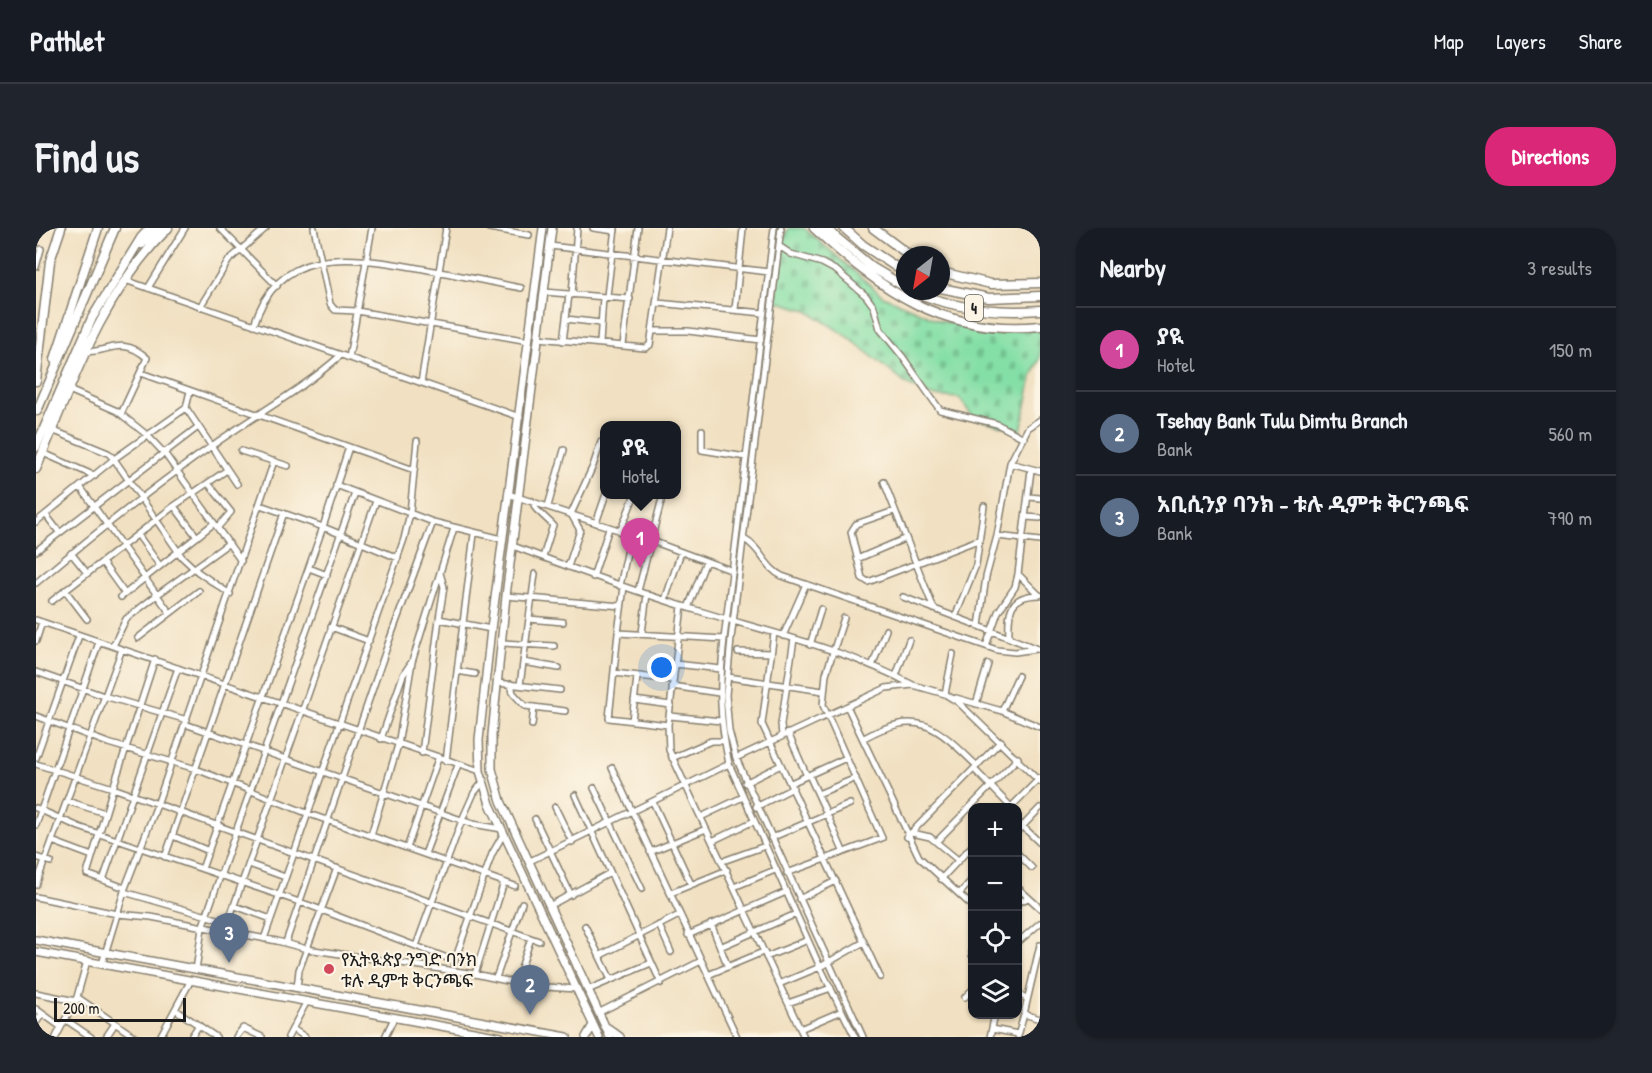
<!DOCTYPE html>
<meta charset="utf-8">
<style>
body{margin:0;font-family:"Patrick Hand","Noto Sans Ethiopic",sans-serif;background:#20242c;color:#f1f3f6}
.controls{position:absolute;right:18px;bottom:18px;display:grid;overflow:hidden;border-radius:12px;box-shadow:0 2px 4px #0004}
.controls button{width:54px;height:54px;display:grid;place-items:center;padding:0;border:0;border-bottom:2px solid #363941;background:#171b24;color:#f1f3f6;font:30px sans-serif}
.compass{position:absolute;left:860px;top:18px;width:54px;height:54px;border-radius:50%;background:#171b24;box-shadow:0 2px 4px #0004;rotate:211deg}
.scale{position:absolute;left:18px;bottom:15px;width:132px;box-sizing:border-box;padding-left:6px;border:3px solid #1c1c1c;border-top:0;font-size:16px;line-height:21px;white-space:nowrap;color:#1c1c1c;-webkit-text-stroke:4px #fcf5e5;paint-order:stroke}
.you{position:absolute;left:626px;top:440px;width:21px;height:21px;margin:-15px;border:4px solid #fff;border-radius:50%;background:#1a73e8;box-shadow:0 0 0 9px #1a73e833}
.badge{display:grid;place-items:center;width:39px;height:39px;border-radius:50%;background:#db2777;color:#fff;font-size:20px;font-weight:700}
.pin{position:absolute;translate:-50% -50px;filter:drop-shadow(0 2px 3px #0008)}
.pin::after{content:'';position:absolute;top:32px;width:21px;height:18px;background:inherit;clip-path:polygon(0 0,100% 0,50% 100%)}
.popup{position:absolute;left:564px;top:193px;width:81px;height:78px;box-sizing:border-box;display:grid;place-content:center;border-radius:12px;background:#171b24;filter:drop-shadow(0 2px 4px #0005);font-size:20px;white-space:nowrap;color:#9ea1a6}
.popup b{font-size:22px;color:#f1f3f6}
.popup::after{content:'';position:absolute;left:50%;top:100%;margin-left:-12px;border:12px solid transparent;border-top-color:#171b24}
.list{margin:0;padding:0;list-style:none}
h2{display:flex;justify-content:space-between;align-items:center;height:78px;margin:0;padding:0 24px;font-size:26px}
h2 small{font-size:20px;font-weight:400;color:#9ea1a6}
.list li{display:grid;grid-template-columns:39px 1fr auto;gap:18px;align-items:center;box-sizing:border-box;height:84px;padding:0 24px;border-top:2px solid #363941}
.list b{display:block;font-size:22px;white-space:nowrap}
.list p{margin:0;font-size:20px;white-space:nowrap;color:#9ea1a6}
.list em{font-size:20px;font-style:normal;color:#9ea1a6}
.icon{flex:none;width:33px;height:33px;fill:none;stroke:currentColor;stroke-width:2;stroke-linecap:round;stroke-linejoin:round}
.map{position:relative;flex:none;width:1004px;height:809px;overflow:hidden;border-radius:24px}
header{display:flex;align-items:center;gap:36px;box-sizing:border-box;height:84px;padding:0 30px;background:#171b24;border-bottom:2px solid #363941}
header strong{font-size:28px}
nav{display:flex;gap:33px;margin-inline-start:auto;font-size:21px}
.intro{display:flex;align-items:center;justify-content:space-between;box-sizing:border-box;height:144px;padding:0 36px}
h1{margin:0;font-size:42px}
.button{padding:15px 27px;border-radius:24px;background:#db2777;color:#fff;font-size:21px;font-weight:700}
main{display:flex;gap:36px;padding:0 36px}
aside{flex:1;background:#171b24;border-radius:24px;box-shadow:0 2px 4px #0004}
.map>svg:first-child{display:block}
.cemetery{fill:url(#cemetery-stones);stroke:#507e61;stroke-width:1.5}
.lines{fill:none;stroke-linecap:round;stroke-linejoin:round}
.minor-casing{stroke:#867e6e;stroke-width:8}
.major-casing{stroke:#867e6e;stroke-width:10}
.highway-casing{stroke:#867e6e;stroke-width:11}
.minor{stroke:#fff;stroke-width:5}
.major{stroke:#fff;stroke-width:7}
.highway{stroke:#fff;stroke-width:8}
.poi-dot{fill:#d1495b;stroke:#fcf5e5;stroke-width:2}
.labels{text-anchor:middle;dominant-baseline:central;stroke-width:4.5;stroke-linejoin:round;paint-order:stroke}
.shield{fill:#fcf5e5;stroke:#5f5d58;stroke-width:1.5}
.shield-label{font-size:16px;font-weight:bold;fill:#1c1c1c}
.poi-label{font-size:18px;fill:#1c1c1c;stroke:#fcf5e5;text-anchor:start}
</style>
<header>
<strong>Pathlet</strong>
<nav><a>Map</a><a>Layers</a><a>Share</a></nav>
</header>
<div class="intro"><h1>Find us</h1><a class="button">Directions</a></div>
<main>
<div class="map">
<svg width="1004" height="809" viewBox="0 0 1004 809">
<defs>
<pattern id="cemetery-stones" width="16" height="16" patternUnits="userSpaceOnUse" patternTransform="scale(1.5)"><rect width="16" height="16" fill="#84dfa6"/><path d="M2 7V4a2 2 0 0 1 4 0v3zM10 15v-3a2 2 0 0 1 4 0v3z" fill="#71bf8e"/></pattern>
</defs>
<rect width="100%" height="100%" fill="#fcf5e5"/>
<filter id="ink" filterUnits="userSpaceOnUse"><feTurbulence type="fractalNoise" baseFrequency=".0167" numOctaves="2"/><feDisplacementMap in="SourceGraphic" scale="12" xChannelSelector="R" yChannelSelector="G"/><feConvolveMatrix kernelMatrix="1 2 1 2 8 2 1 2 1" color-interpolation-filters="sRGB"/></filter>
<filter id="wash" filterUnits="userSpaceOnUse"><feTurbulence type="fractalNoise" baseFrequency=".008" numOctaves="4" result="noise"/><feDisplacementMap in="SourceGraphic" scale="24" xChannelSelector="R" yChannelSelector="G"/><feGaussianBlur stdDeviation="1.35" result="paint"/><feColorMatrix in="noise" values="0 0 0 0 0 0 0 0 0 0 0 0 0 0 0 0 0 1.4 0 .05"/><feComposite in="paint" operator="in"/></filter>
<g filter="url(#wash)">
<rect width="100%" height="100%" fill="#f1e0c1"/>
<path class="cemetery" d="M753 0H768L847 68 902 92 939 101 1004 102V130L995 152 985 203 938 190 923 170 895 168 870 156 811 108 770 82 740 73 748 7Z"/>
</g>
<g filter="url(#ink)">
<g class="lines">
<g class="minor-casing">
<path id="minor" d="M184 0 241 58
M278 0 294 76 299 82 321 83 493 113
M453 0 493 7
M557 0 579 3
M738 0 688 411C683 460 683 488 693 536L784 739 819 809
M745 0 695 411 690 467 693 503 700 530 827 809
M514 18 733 44
M743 18 755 26 786 35 801 43 830 68 838 79 844 101 866 128 904 182 961 196 988 210
M0 39 5 21
M89 52 484 189
M112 60 149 0
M508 64 594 71
M536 67 541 0
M571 68 579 0
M621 75 728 85
M164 79 193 32 230 0
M699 82 707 0
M530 91 565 95
M218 97C242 18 312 28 376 39 413 45 449 53 485 60
M618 103H652L725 112
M502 110 609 120 614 117 631 0
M527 113 533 67
M564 115 567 69
M587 117 602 0
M49 123C69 127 85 106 111 130L85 186
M313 130 336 0
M105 145 378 242
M385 155 410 0
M33 162 81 183 111 207 129 226 205 333
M150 180 201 256
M1004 192 992 200 974 235 961 308 950 349 943 398 1004 422
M16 202 72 225 78 231 146 329 162 344 194 366
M666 202V222L710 229
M313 219 287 299 362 330
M205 223 252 238
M7 225 59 248
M974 235 1004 243
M848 254 898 381
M172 255 195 284 182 299
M300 257 397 294 466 311
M45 260 121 367 90 391 77 418
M472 266 616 313 697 343
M993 269 1004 270
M496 273 500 281 517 297 507 329
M138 278 161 309
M512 278 528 222
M858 283 820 296 815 304 826 350 832 354 942 312
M10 287 23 304
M990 289 1004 290
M0 294 78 231 150 180 154 163
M560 295 570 266
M584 304 599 266
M102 307 124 338
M961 308 1004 313
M708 311C725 320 729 340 746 348L961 422 979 424 1000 421
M477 318C535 340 594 362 653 380 728 403 808 420 877 457
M0 323 162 199
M35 325 51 345
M821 331 868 311
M66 334 89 366
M532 339 544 302 535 286 557 238 565 214
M273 340 291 347
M982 346 1003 367
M557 349 573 300
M0 355C57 307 116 260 177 217 219 187 266 162 305 127
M584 358 595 307
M29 362 51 391
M602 363 625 274
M470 368 585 378
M85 369 177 296
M867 369 943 398
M629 372 645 324
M16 373 138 278 191 242
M646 378 632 497 633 522 768 809
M652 380 670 333
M134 385 121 367 193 315
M919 389 940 337 948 278
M403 391 408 359 404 345
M493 391 527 394
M0 392 444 543
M295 399 333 413
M582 405 588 359
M606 405 611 366
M738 405 726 496 844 749
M747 408 770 356
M102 410 163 363
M973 410C972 383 973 367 1004 367
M0 413 6 394
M466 415 518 418
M774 417 785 381
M950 418 962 384 979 359 982 346 995 242
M702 424 735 425
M487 434 523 440
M639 436 685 441
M836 438 850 402
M421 443 439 446
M0 444 68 468 151 492
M578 445 637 452
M860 448 873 412
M692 449 787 463
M462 455 524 462
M475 456 477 465 489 478 529 483
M484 457 499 346
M636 458 683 465
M909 466 917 426
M920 470 966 483 1004 499
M598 472 635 477
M940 476 952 436
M811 478 883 629 936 678
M966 483 982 448
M0 488 72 515 160 541 273 586 479 658
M634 488 685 493
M596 493 601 449
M149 496 437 596 466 601
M496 497 498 479
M632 497 573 490 582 405 688 411
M752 505 771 548
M746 508 745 496 758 411
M828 510C883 480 900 498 941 538
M345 511 367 447 375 435
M386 525 403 391 455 401
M0 530 43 408
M636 530 675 513H688
M700 530 850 460 877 457 909 466 922 474 1004 554
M410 533 438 306
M0 536 77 560 119 431
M576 540 701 809
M938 541 975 579 1004 550
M773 547 791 586 814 576
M709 555 745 537
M755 555 810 530
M558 560 606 661
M782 566 820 550
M539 567 625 755
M31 573 69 585
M617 574 655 656
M519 579 536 614
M720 579 757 560
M0 580 43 599 275 678 419 733
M665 589 707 569
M499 591 535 667
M981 593 1004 615
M0 597 63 414
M981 604 1004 580
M876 605 894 609 922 632
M335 607 362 517 376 434 418 300
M137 608 173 623
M871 609 965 513
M735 610 791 586 807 623
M16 613 56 628
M676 613 718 593
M901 613 982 530
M371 620 402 531
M614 624 670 601
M981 625 996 640
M389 626 422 537
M0 629 15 634
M129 629 248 285
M494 633 693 536
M687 633 729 618
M213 636 249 649
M166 641 287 299 224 277
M751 645 846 610 787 477 790 446 808 390
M905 651 936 618
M67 652 142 440
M0 657 86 421
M698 659 739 642
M981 659 1004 680
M89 660 51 646 77 560 503 713
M88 664 192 694
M635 665 691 642
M923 666 936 652
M0 669 81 686 115 689 241 713 271 721 439 746 494 758 541 761
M763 671 800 653
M981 675 992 670
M515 677 574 645
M199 678 235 691
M675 696 692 739
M623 697 635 724
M549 698 575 752
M189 703 340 273
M652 707 750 664
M228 711 368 311 374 285 381 213
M250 714 352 416 397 294
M981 715 1004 695
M1004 717 988 786 1004 791
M380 718 426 592 438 565 447 554
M936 718V727
M684 719 760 686
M565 727 643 687
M730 729 772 712
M418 735 456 626 468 605
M66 736 89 660 121 577 238 233
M160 742 166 700 319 265
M439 746 468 654
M672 747 727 724
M460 750 486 675
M480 755 495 710
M743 756 784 739 828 714
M261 760 263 742 301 640
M554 761 615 735
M0 765 40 773
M981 765 990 770
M41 769 99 809
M929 769 936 762
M752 775 795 760
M0 781 25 799
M140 782 180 809
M564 784 665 733
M30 792 55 809
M0 795 6 786
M257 801 269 809
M764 801 806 783
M956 801 982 806
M982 808 988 786
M20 809 41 769 51 733
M70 809 78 797
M124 809 155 752
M155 809 163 797
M200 809 207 800 226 809
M252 809 271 773
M349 809 358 790
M954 809 959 786"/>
</g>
<g class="major-casing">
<path id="major" d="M507 0 455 401 443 512 444 543 454 576 563 809
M516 0 470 368 456 507V541L465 573 574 809
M0 712 531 809
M0 724 465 809
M572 800 584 809
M550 809 557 797"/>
</g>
<g class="highway-casing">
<path id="highway" d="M778 0C845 62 908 108 1004 98
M789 0 837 40 869 59
M808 0 827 17 869 45
M837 0 873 27
M106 16 123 0
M905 44 955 56 1004 55
M905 60 953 70 1004 68
M877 63C917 81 961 85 1004 82
M19 131 62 0
M0 153 14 33 25 0
M1 183 79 0
M0 219 56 90 105 10 114 0
M0 241C36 155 65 67 132 0"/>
</g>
<use href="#minor" class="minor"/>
<use href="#major" class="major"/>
<use href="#highway" class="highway"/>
</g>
</g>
<circle class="poi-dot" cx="293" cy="741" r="6"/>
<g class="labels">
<rect class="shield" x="929" y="67" width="18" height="26" rx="4.5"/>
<g class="shield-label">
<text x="938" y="80">4</text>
</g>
<g class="poi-label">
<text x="305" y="731">የኢትዪጵያ ንግድ ባንክ<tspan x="305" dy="21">ቱሉ ዲምቱ ቅርንጫፍ</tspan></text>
</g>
</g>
</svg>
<div class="controls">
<button>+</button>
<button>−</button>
<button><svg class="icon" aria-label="locate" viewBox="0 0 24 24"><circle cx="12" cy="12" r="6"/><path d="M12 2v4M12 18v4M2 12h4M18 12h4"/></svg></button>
<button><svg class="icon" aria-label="layers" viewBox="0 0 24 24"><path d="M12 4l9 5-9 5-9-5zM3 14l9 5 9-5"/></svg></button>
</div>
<svg class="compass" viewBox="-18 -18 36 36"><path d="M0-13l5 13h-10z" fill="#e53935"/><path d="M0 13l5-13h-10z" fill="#9ea1a6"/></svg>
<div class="scale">200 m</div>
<div class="you"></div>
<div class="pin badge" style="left:604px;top:340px;background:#d1479c">1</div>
<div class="popup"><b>ያዪ</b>Hotel</div>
<div class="pin badge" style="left:494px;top:787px;background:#5c6f8a">2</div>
<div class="pin badge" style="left:193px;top:735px;background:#5c6f8a">3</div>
</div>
<aside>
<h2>Nearby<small>3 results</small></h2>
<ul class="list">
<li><span class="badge" style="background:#d1479c">1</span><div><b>ያዪ</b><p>Hotel</p></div><em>150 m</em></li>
<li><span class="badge" style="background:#5c6f8a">2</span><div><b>Tsehay Bank Tulu Dimtu Branch</b><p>Bank</p></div><em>560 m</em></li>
<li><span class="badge" style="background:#5c6f8a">3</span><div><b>አቢሲንያ ባንክ - ቱሉ ዲምቱ ቅርንጫፍ</b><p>Bank</p></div><em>790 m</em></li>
</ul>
</aside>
</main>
